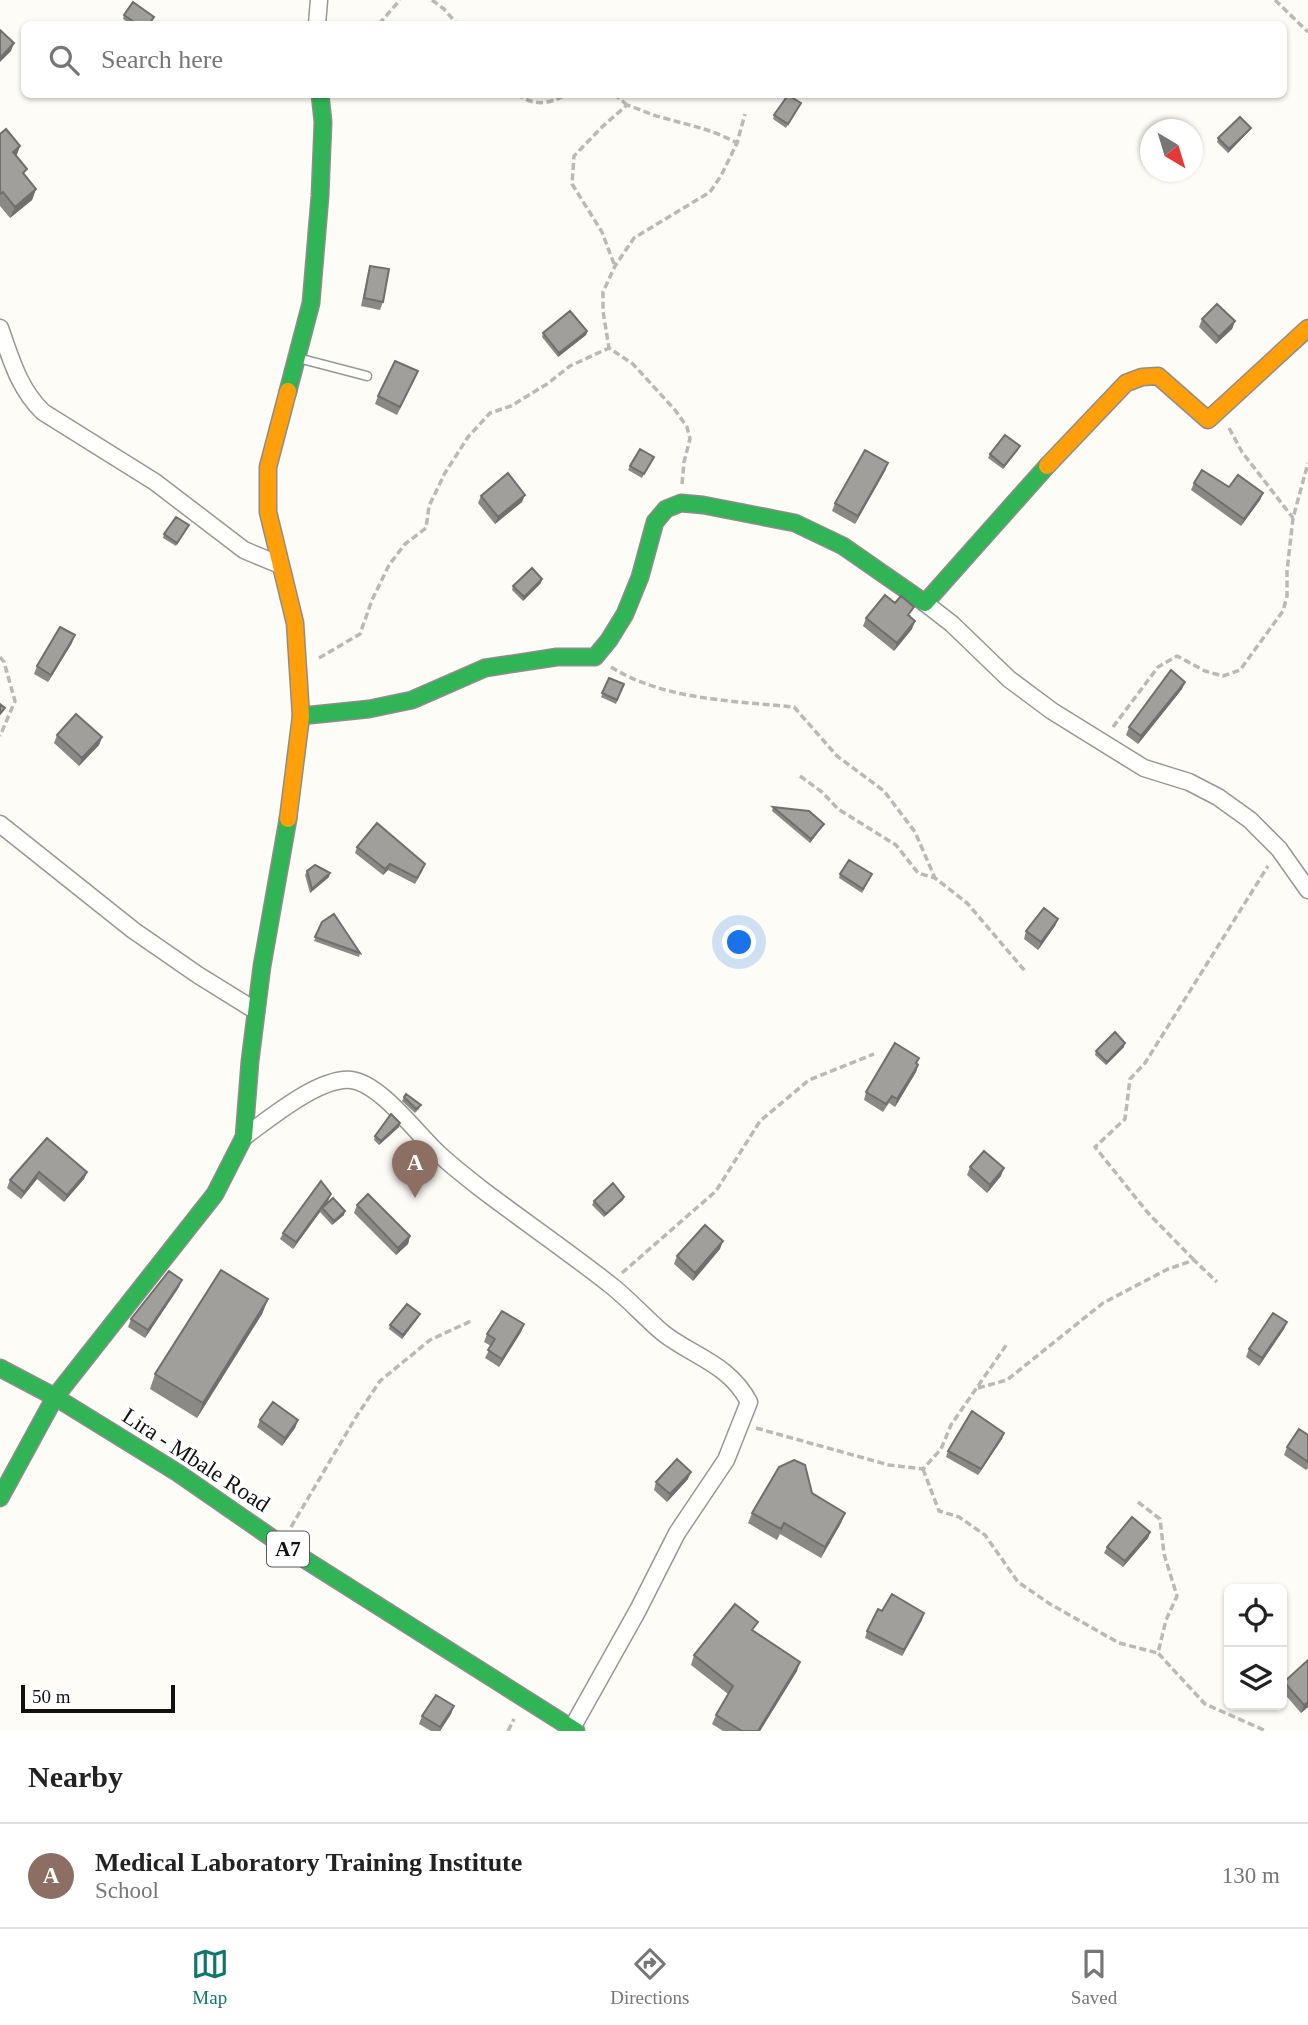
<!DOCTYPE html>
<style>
body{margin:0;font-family:"Times New Roman",serif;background:#f6f6f6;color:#222}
.controls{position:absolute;right:21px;bottom:21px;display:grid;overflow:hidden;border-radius:10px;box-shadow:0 2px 5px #0004}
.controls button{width:63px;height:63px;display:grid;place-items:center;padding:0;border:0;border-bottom:2px solid #e0e0e0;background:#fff;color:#222;font:35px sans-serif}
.compass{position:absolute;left:1140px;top:119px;width:63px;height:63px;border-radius:50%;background:#fff;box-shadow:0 2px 5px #0004;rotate:142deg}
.scale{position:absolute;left:21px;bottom:18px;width:154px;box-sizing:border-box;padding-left:7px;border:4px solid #111;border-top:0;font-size:19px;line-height:24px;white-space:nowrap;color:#111;-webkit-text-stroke:5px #fff;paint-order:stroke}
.you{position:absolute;left:740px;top:943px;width:24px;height:24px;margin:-18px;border:5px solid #fff;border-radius:50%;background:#1a73e8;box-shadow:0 0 0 10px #1a73e833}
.badge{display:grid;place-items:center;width:46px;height:46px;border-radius:50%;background:#0f766e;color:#fff;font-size:23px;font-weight:700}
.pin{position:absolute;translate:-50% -58px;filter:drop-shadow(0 2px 4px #0008)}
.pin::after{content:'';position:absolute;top:37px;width:24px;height:21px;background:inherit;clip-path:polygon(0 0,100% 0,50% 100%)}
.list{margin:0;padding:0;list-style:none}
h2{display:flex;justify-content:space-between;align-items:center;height:91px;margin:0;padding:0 28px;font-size:30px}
h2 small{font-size:23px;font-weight:400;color:#767676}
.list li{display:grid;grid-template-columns:46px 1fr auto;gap:21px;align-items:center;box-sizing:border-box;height:105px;padding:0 28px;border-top:2px solid #e0e0e0}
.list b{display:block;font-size:26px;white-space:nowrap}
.list p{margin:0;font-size:23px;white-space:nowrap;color:#767676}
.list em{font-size:23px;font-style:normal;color:#767676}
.icon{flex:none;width:38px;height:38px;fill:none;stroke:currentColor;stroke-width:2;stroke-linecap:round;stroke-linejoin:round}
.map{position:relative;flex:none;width:1308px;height:1731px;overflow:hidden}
.search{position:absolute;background:#fff;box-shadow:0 2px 5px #0004;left:21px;right:21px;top:21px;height:77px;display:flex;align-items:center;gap:18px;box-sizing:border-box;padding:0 24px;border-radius:10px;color:#767676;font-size:26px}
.sheet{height:196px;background:#fff}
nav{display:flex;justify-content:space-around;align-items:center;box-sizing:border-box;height:98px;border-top:2px solid #e0e0e0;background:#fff;font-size:19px;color:#767676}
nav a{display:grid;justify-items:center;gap:4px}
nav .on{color:#0f766e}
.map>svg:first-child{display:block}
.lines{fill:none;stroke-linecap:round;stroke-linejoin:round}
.lane-casing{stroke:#979795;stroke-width:11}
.street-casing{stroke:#979795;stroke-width:19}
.fast-casing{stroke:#8e8d8b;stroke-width:19}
.slow-casing{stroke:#8e8d8b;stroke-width:19}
.path{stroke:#b9b9b8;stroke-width:3.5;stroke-dasharray:7 3.5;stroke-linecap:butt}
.lane{stroke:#fffffe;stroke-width:8}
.street{stroke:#fffffe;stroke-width:16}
.fast{stroke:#30b455;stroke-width:16}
.slow{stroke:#ff9f0a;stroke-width:16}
.wall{fill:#8a8986}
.shaded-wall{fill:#716f6d}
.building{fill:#a19f9c;stroke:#716f6d;stroke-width:2}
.labels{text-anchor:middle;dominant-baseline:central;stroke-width:7;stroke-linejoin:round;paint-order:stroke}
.shield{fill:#fff;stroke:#585858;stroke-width:2}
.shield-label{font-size:21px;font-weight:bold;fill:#111}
.street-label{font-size:23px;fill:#111;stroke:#fff}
</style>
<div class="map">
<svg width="1308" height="1731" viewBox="0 0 1308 1731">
<rect width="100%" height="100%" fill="#fdfcf7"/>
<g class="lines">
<g class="lane-casing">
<path id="lane" d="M298 358 367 376"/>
</g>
<g class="street-casing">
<path id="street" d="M317 24 319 0
M0 328C11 359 19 389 43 412L155 482 244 550 280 565
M925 603 952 624 1009 679 1052 711 1144 768 1189 782 1218 797 1250 820 1279 849 1308 890
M0 824 133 930 198 975 256 1011
M244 1137C269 1119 319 1077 351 1080 380 1083 417 1134 439 1154 452 1166 466 1177 480 1188 522 1220 566 1250 608 1283 628 1298 644 1317 663 1333 694 1357 729 1364 749 1402L726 1460 677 1533 638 1610 572 1728"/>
</g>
<g class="fast-casing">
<path id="fast" d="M288 391 311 303 320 196 323 122 320 94
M301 716 369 709 412 700 485 668 557 657H595L609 640 625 614 640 577 655 522 666 509 681 503 703 505 795 523 843 546 925 603 1047 466
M0 1368 55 1397 178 1473 282 1545 576 1731
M0 1498 55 1397 215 1194 244 1137 250 1061 262 966 288 819"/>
</g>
<g class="slow-casing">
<path id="slow" d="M288 391 268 467V512L295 623 301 716 288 819
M1047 466 1126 383 1142 377 1158 376 1208 420 1308 328"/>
</g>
<path class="path" d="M432 0 444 9 457 24
M1275 0 1308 32
M379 24 400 0
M517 94C535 107 549 104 568 94
M614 94 627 105
M614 264 602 232 572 184 574 156 602 127 627 105C640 109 651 115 664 118 692 126 711 129 737 143
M1229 428 1242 452 1293 518
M682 484 684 462 690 439 687 427 675 410 633 364 609 348 603 311V292L615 266 634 238 710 192 721 176 737 143 745 114
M0 657 4 662 15 701 0 736
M319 658 360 634 372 600 389 565 405 544 426 528 429 506 445 473 468 437 490 413 511 406 547 384 570 366 609 348
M611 667C663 700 735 701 794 707L837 756 884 791 915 832 935 878
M1113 727 1158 667 1177 656 1205 671 1223 676 1240 670 1283 611 1287 596V571L1293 518 1308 463
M800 776 822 792 838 809 896 845 918 873 935 878 967 903 1025 971
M1194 1260 1148 1213 1095 1147 1125 1119 1130 1079 1145 1063 1268 866
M622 1273 716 1191 760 1121 809 1080 874 1054
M978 1388 1007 1380 1103 1303 1168 1269 1194 1260 1217 1282
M756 1428 889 1465 923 1469 941 1449 951 1425 1007 1344
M923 1469 939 1511 959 1517 985 1535 1018 1582 1050 1604 1119 1643 1158 1653
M1138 1502 1160 1519 1164 1554 1177 1596 1166 1620 1158 1653 1205 1704 1266 1731
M291 1527 356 1417 380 1381 430 1340 471 1321
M508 1731 514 1719"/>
<use href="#lane" class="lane"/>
<use href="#street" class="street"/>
<use href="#fast" class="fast"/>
<use href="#slow" class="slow"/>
</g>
<path class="wall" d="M124 15 152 21 150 24H130L123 19Z
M801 103 786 128 773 119 774 115Z
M1251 128 1249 131 1228 153 1217 142 1218 138Z
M0 134 20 146 16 157 25 175 36 189 32 200 10 218 0 206Z
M370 266 383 302 380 310 361 306 368 273Z
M1202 319 1235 321 1232 329 1216 344 1199 327Z
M587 331 586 335 558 357 542 337 543 333Z
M415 379 397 415 375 404 378 396Z
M1020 446 1018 450 1003 469 988 458 990 454Z
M654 457 642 478 628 470 630 466Z
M888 463 885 471 855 524 832 511 835 503Z
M1194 483 1229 487 1263 493 1260 500 1241 526 1191 490Z
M481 496 522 502 495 524 478 503Z
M189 525 176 546 163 538 164 534Z
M541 583 523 601 512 590 513 586Z
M911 615 910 617 912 629 894 651 863 626 866 618Z
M72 643 48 682 34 674 37 666Z
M609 678 624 684 616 704 601 697Z
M1185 682 1182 689 1138 744 1126 735 1129 727Z
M57 735 102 737 99 745 79 766 54 743Z
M773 807 822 827 810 843 772 811Z
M357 847 423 870 415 884 388 870 383 875 355 853Z
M307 871 329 877 310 893 305 875Z
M840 874H872L862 893 839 878Z
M1058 919 1055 926 1038 950 1024 939 1026 931Z
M322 922 360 953 359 957 314 941Z
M1124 1047 1106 1065 1095 1055 1096 1051Z
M917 1064 918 1065 916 1072 895 1107 889 1103 883 1112 864 1100 866 1092Z
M404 1097 421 1105 419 1109 415 1113 402 1101Z
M400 1123 399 1127 379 1145 374 1140 375 1136Z
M47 1138 87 1172 84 1179 64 1202 37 1179 21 1199 7 1188 10 1180Z
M970 1167 1001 1176 987 1193 967 1175Z
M331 1194 326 1205 344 1215 332 1225 320 1212 293 1249 280 1239 283 1233Z
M624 1197 623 1200 604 1217 592 1205 594 1201Z
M357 1205 410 1236 408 1244 396 1255 354 1213Z
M720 1249 693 1281 674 1264 677 1256Z
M179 1287 145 1338 128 1327 131 1319Z
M268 1299 262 1314 197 1418 150 1389 155 1374Z
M418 1318 402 1339 389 1329 390 1325Z
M1287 1322 1284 1329 1259 1366 1246 1357 1249 1349Z
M524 1324 521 1332 499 1367 485 1358 491 1346 484 1342 487 1334Z
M260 1420H298L295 1428 282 1446 257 1427Z
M1004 1433 1002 1439 978 1475 946 1457 948 1451Z
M1308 1435V1468L1306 1470 1284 1455 1287 1447Z
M688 1479 667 1502 654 1490 656 1482Z
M812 1493 845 1513 841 1523 821 1558 780 1534 777 1540 748 1523 752 1513Z
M1150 1532 1148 1538 1123 1567 1104 1553 1107 1547Z
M882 1611 922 1620 902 1656 865 1638 867 1631Z
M754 1632 797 1671 760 1731H723L712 1724 716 1715 728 1694 691 1665 694 1655Z
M1284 1682 1308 1707 1301 1713 1282 1691Z
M454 1706 451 1714 440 1731H431L419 1724 422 1716Z"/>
<path class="shaded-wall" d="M14 43 11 51 0 62V58Z
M1251 128 1249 131 1228 153 1229 149Z
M20 146 16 157 13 152Z
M36 189 32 200 10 218 15 207Z
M1235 321 1232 329 1216 344 1219 337Z
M587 331 586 335 558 357 559 353Z
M1020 446 1018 450 1003 469 1004 466Z
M888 463 885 471 855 524 858 516Z
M1263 493 1260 500 1241 526 1244 519Z
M525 495 522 502 495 524 498 517Z
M542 579 541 583 523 601 524 597Z
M915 621 912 629 894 651 897 643Z
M75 635 72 643 48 682 51 675Z
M1185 682 1182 689 1138 744 1141 736Z
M102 737 99 745 79 766 82 758Z
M824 824 822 827 810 843 811 839Z
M390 864 388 870 383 875 385 869Z
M330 873 329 877 310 893 312 889Z
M1058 919 1055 926 1038 950 1041 942Z
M1125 1043 1124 1047 1106 1065 1107 1062Z
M918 1065 916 1072 895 1107 897 1099Z
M400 1123 399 1127 379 1145 381 1141Z
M1004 1168 1001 1176 987 1193 990 1185Z
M39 1172 37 1179 21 1199 24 1192Z
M87 1172 84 1179 64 1202 67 1195Z
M331 1194 328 1201 322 1209V1208L320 1212 293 1249 296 1242Z
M624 1197 623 1200 604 1217 606 1214Z
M345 1211 344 1215 332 1225 334 1221Z
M410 1236 408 1244 396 1255 398 1248Z
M723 1241 720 1249 693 1281 695 1273Z
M182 1280 179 1287 145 1338 148 1330Z
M268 1299 262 1314 197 1418 203 1403Z
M420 1314 418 1318 402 1339 403 1335Z
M1287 1322 1284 1329 1259 1366 1262 1358Z
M524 1324 521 1332 499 1367 502 1359Z
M298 1420 295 1428 282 1446 285 1438Z
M1004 1433 1002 1439 978 1475 981 1469Z
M691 1472 688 1479 667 1502 670 1494Z
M845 1513 841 1523 821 1558 825 1547Z
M1150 1532 1148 1538 1123 1567 1125 1561Z
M924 1613 922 1620 902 1656 904 1650Z
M800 1662 797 1671 760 1731H758Z
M1308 1702V1707L1301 1713 1304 1705Z
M454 1706 451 1714 440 1731H439Z"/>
<path class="building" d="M133 2 154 17 149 24H137L124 15Z
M0 30 14 43 0 58Z
M788 95 801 103 788 124 774 115Z
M1240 117 1251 128 1229 149 1218 138Z
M6 129 20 146 13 152 27 169 23 173 36 189 15 207 3 192 0 194V134Z
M370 266 389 269 383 302 364 298Z
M1217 304 1235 321 1219 337 1202 319Z
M570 311 587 331 559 353 543 333Z
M395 361 418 371 400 407 378 396Z
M1005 435 1020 446 1004 466 990 454Z
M640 449 654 457 644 474 630 466Z
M865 450 888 463 858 516 835 503Z
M1202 470 1229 487 1238 475 1263 493 1244 519 1194 483Z
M508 473 525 495 498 517 481 496Z
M176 517 189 525 177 543 164 534Z
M532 568 542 579 524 597 513 586Z
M885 595 895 603 901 596 914 607 908 615 915 621 897 643 866 618Z
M60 627 75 635 51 675 37 666Z
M1171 670 1185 682 1141 736 1129 727Z
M609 678 624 684 617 700 602 693Z
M0 704 5 708 0 714Z
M76 714 102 737 82 758 57 735Z
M773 807 809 811 824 824 811 839Z
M377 823 425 864 417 878 390 864 385 869 357 847Z
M849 860 872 874 863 889 840 874Z
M315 865 330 873 312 889 307 871Z
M1044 908 1058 919 1041 942 1026 931Z
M334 914 360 953 315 937 322 922Z
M1115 1032 1125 1043 1107 1062 1096 1051Z
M895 1043 919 1058 916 1063 918 1065 897 1099 892 1096 886 1104 866 1092Z
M406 1094 421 1105 416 1109 404 1097Z
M391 1114 400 1123 381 1141 375 1136Z
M47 1138 87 1172 67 1195 39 1172 24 1192 10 1180Z
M984 1151 1004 1168 990 1185 970 1167Z
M321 1181 331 1194 296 1242 283 1233Z
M613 1183 624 1197 606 1214 594 1201Z
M368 1194 410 1236 398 1248 357 1205Z
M333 1198 345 1211 334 1221 322 1208Z
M705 1225 723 1241 695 1273 677 1256Z
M221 1270 268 1299 203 1403 155 1374Z
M169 1271 182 1280 148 1330 131 1319Z
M407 1304 420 1314 403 1335 390 1325Z
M502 1311 524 1324 502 1359 488 1350 495 1339 487 1334Z
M1273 1313 1287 1322 1262 1358 1249 1349Z
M273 1402 298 1420 285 1438 260 1420Z
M972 1411 1004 1433 981 1469 948 1451Z
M1299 1429 1308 1435V1462L1287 1447Z
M677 1459 691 1472 670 1494 656 1482Z
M794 1460 805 1465 812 1493 845 1513 825 1547 784 1523 781 1529 752 1513 779 1467Z
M1132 1517 1150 1532 1125 1561 1107 1547Z
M892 1594 924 1613 904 1650 867 1631 878 1609 882 1611Z
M735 1604 758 1622 752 1630 800 1662 758 1731H742L716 1715 733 1686 694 1655Z
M1308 1660V1702L1304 1705 1284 1682Z
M436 1695 454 1706 440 1727 422 1716Z"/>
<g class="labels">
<rect class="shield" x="267" y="1531.5" width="42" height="35" rx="5"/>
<g class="shield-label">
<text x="288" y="1549">A7</text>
</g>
<g class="street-label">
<text transform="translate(196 1460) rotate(33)">Lira - Mbale Road</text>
</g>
</g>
</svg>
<div class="controls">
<button><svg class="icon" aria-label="locate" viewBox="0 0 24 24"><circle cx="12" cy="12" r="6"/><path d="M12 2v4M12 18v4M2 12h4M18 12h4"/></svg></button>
<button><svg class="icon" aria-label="layers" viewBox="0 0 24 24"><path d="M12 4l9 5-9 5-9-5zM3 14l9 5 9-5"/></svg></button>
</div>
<svg class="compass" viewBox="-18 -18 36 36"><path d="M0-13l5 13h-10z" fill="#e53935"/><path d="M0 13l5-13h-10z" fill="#767676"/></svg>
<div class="scale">50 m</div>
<div class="you"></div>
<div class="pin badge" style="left:415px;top:1198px;background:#8d6e63">A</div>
<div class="search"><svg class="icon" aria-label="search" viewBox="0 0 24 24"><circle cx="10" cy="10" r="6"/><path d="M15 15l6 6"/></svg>Search here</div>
</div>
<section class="sheet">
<h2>Nearby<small></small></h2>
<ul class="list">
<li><span class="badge" style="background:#8d6e63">A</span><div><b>Medical Laboratory Training Institute</b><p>School</p></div><em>130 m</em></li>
</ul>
</section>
<nav>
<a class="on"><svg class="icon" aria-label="map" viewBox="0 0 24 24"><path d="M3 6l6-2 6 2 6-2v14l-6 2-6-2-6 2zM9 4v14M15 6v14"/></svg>Map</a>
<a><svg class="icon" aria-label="directions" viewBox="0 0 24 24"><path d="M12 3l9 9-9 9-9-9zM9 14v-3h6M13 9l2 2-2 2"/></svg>Directions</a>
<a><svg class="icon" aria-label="saved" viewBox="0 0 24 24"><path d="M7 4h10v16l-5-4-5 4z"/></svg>Saved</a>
</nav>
